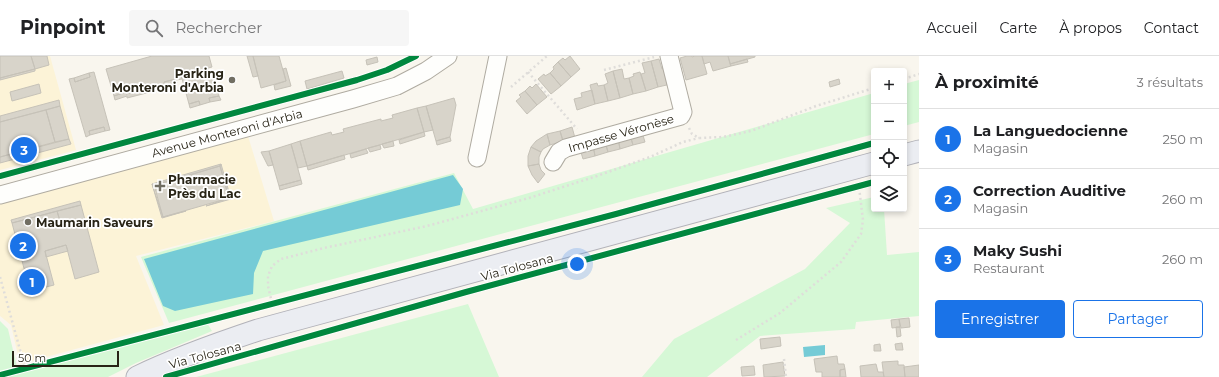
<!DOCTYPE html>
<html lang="fr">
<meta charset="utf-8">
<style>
body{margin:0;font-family:Montserrat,sans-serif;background:#f6f6f6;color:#202124}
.controls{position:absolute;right:12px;top:12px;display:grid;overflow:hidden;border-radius:4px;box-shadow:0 2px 6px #0003}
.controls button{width:36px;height:36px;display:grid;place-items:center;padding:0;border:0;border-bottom:1px solid #e0e0e0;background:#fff;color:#202124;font:20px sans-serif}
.scale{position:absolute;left:12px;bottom:10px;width:107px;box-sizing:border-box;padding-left:4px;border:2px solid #282416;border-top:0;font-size:11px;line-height:14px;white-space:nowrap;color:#282416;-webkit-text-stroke:3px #fff;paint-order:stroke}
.you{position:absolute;left:577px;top:208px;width:14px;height:14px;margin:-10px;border:3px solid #fff;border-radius:50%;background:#1a73e8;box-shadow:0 0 0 6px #1a73e833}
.badge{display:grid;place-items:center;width:26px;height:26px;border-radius:50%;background:#1a73e8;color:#fff;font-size:13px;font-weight:700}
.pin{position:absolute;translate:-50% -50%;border:2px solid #fff;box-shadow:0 1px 4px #0006}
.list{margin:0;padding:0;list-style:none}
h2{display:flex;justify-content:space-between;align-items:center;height:52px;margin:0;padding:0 16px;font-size:17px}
h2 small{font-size:13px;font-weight:400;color:#757577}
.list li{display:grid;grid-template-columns:26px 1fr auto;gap:12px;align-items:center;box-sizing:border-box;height:60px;padding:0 16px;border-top:1px solid #e0e0e0}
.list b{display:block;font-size:15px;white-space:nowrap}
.list p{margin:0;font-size:13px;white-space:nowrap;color:#757577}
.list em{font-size:13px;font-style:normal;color:#757577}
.actions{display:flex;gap:8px;padding:12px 16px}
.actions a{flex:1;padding:9px 0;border:1px solid #1a73e8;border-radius:4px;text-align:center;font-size:14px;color:#1a73e8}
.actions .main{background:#1a73e8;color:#fff}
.icon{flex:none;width:22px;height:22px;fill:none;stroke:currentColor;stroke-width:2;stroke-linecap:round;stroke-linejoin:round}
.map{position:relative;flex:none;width:919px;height:321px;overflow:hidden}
header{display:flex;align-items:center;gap:24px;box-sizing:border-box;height:56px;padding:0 20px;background:#fff;border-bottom:1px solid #e0e0e0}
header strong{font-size:19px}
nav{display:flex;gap:22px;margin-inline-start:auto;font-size:14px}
.search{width:280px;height:36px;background:#f6f6f6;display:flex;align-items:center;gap:10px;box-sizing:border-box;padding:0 14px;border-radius:4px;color:#757577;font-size:15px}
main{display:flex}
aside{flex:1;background:#fff}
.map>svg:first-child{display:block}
.built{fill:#fcf3d7}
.green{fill:#d6f8d6}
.water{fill:#75cbd6}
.building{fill:#d8d4ca;stroke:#c6c2b8}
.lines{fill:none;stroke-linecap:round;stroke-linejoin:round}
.minor-casing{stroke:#afaba1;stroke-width:19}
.major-casing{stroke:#b2b2b9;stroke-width:23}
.path{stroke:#dfddda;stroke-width:2.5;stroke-dasharray:2 3;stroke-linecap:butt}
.minor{stroke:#fefefc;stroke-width:17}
.major{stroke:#ebedf2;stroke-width:21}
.cycleway-casing{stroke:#fff;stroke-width:8}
.cycleway{stroke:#00873e;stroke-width:6}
.poi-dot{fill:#716e62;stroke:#fff;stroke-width:1.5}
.labels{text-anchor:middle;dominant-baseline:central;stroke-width:3.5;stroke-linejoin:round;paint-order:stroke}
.poi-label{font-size:12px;font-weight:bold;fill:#282416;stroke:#fff;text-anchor:start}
.street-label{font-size:12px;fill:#282416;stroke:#fff}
</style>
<header>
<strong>Pinpoint</strong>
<div class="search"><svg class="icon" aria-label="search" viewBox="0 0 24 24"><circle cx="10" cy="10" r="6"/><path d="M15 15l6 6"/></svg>Rechercher</div>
<nav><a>Accueil</a><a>Carte</a><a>À propos</a><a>Contact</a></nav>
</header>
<main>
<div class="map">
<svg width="919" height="321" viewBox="0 0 919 321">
<rect width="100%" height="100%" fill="#f9f6ee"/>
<path class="built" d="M0 0H50L76 94 0 114Z
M248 80 274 165 136 200 164 269 20 308 11 269 0 260V148Z"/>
<path class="green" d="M919 24V66L904 70V28Z
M874 37V78L169 267 141 201 454 117 473 153Z
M874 141V153H884L887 199 919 196V260L856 266 855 273 760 280 707 321H642L674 283 805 213 850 167 826 152Z
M468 248 499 321H196Z
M204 262 212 275 136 307 108 321H0V265L8 273 17 311Z"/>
<path class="water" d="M453 119 463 133 460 149 263 195 254 217 253 238 175 255 163 250 144 203Z
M825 289V299L804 301 803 291Z"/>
<path class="building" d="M0 0H31L35 13 0 22Z
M31 0H47L49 9 35 13Z
M152 0H209L212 11 208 12 210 20 214 18 219 40 209 42 210 46 200 49 199 45 189 48 181 19 175 20 176 23 164 26 165 28 126 38V36L114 40 106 13Z
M247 0H253L258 20 253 21Z
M253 0H279L286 25 261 32Z
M570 0 580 13 571 21 558 6 563 2 565 4Z
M687 0H692V1L695 0H702L707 18 686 24 680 2Z
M702 0H728L731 10 713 15 710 6 704 8Z
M728 0H755V1L730 8Z
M377 1 378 6 367 9 366 4Z
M659 3 662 13 666 11 671 28 658 31 651 5Z
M747 3 748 6 731 10 730 8Z
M651 5 658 31 646 35 641 18 645 17 642 7Z
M558 6 571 21 561 30 550 17 554 13 553 11Z
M286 12 291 30 275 34 274 29 286 25 283 13Z
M35 13V15L0 24V22Z
M622 13 624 23 629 22 633 38 620 42 613 15Z
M342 15 344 22 307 33 305 25Z
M613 15 620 42 608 45 604 29 608 27 605 18Z
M94 16 110 74 105 75 104 71 89 75 90 79 86 81 69 23 74 22 75 26 90 21 89 17Z
M640 16 646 35 633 38 629 22 634 20 633 18Z
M89 17 90 21 75 26 74 22Z
M550 17 561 30 551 38 538 23 544 18 545 20Z
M181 19 182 23 176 24 177 27 165 30 166 32 127 42V40L115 44 114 40 126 36V38L165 28 164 26 176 23 175 20Z
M839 23 840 28 830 31 829 26Z
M597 27 598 30 604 29 608 45 595 48 590 29Z
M39 28 41 37 12 45 10 36Z
M536 28 547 41 537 49 525 35 530 30 532 32Z
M592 34 595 48 577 54 574 43 582 41 581 37Z
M525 35 537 49 527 58 516 45 521 41 519 39Z
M219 40 221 44 210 46 209 42Z
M454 42 456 49 450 81 436 85 426 50Z
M59 44 60 50 0 66V60Z
M199 45 200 49 190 52 189 48Z
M60 50 69 83 55 86 46 54Z
M426 50 433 74 424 76 417 52Z
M417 52 424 76 307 110 300 85 331 76 332 79 344 76 343 73 381 63V65L393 62 392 59Z
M46 54 55 86 0 101V66Z
M104 71 105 75 90 79 89 75Z
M572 71 575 82 563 85 560 75Z
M560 75 563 85 550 89 547 78Z
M424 76 425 80 400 88 399 84Z
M642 76 645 86 633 89 630 79Z
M547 78 550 89 543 93 541 96 531 91 536 85Z
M630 79 633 89 620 93 618 82Z
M450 81 451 85 437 89 436 85Z
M618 82 620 93 608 96 605 86Z
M69 83 71 88 0 107V101Z
M300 85 307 110 298 112 291 88Z
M393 85 394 90 384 92 382 88Z
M605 86 608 96 595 100 593 89Z
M291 88 301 124 279 130 269 95Z
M380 89 381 93 370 96 368 92Z
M593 89 595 100 583 103 580 93Z
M531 91 541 96 539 101V108L528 110V100Z
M366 93 368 97 351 102 350 98Z
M269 95 273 109 268 110 261 96Z
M344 99 345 103 308 114 307 110Z
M221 108 231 143 206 150 229 142 220 110Z
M221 108 220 110 177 123 154 129 152 128Z
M539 108 541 114 545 118 538 127 532 119 528 110Z
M220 110 229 142 163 161 154 129Z
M301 124 302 128 280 134 279 130Z
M152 128 163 161 186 155 162 162Z
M80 145 81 149 12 167 11 164Z
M81 149 99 216 75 223 66 189 45 195 54 229 30 235 12 167 35 161 38 171 60 165 57 155Z
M57 155 60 165 38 171 35 161Z
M66 189 68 195 46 201 45 195Z
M909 262 910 271 901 272 899 263Z
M899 263 900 271 892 272 891 264Z
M896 271H900L901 280 897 281Z
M780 281 781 290 761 293 760 283Z
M902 287 903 294H896L895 288Z
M880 288 881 295H874V289Z
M837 300 838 308H844L845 313 840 314V321H822V316H816L814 303Z
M898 305V309H904L905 321H884L882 306Z
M783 306 785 320 764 321 763 309Z
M876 308 878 316H883L884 321H861L860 310Z
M919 309V321H905L904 311Z
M754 310 755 319 742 320 741 311Z
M845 313 846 321H840V314Z"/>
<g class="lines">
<g class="minor-casing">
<path id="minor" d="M477 102 498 0
M553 106 559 96 566 92 681 60 683 56 669 0
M0 139 353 43 397 30 426 15 448 0"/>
</g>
<g class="major-casing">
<path id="major" d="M904 99 919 95
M137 321C176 302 216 288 258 274L874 107"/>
</g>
<path class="path" d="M604 14 654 1
M528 16 577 73
M904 23 919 18
M511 31 547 0
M689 72 692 78 699 82 723 81 751 75 816 50 874 32
M0 221 25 312
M272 247 268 230V220L272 210 281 203 324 192 427 170 529 142 597 120 650 101 683 86 699 82
M736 284 780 257 841 206 861 178 863 164 859 131
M784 303 786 321"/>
<use href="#minor" class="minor"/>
<use href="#major" class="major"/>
<g class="cycleway-casing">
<path id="cycleway" d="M0 120 357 24 387 14 416 0
M0 319 616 158 874 87
M166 321 466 236 874 126"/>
</g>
<use href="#cycleway" class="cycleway"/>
</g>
<g class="poi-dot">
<circle cx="232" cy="24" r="4"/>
<path d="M158 124h4v4h4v4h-4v4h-4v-4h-4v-4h4z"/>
<circle cx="28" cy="166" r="4"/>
</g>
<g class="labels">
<g class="poi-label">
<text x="224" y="17" text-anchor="end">Parking<tspan x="224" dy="14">Monteroni d'Arbia</tspan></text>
<text x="168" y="123">Pharmacie<tspan x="168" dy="14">Près du Lac</tspan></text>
<text x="36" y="166">Maumarin Saveurs</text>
</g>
<g class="street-label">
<text transform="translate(227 77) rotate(-15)">Avenue Monteroni d'Arbia</text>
<text transform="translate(621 77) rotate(-16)">Impasse Véronèse</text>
<text transform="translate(517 211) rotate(-15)">Via Tolosana</text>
<text transform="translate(205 299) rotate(-15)">Via Tolosana</text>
</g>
</g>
</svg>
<div class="controls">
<button>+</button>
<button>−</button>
<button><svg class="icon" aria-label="locate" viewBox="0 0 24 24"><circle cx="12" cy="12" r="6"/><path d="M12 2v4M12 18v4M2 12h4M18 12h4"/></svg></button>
<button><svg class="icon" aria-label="layers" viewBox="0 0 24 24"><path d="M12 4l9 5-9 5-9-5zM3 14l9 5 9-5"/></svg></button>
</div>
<div class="scale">50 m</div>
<div class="you"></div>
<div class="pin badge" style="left:32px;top:226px">1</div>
<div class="pin badge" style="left:23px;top:190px">2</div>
<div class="pin badge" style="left:24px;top:94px">3</div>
</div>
<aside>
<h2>À proximité<small>3 résultats</small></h2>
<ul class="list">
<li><span class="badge">1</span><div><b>La Languedocienne</b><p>Magasin</p></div><em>250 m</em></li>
<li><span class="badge">2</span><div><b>Correction Auditive</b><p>Magasin</p></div><em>260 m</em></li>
<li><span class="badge">3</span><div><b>Maky Sushi</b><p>Restaurant</p></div><em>260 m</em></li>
</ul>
<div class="actions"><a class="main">Enregistrer</a><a>Partager</a></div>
</aside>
</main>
